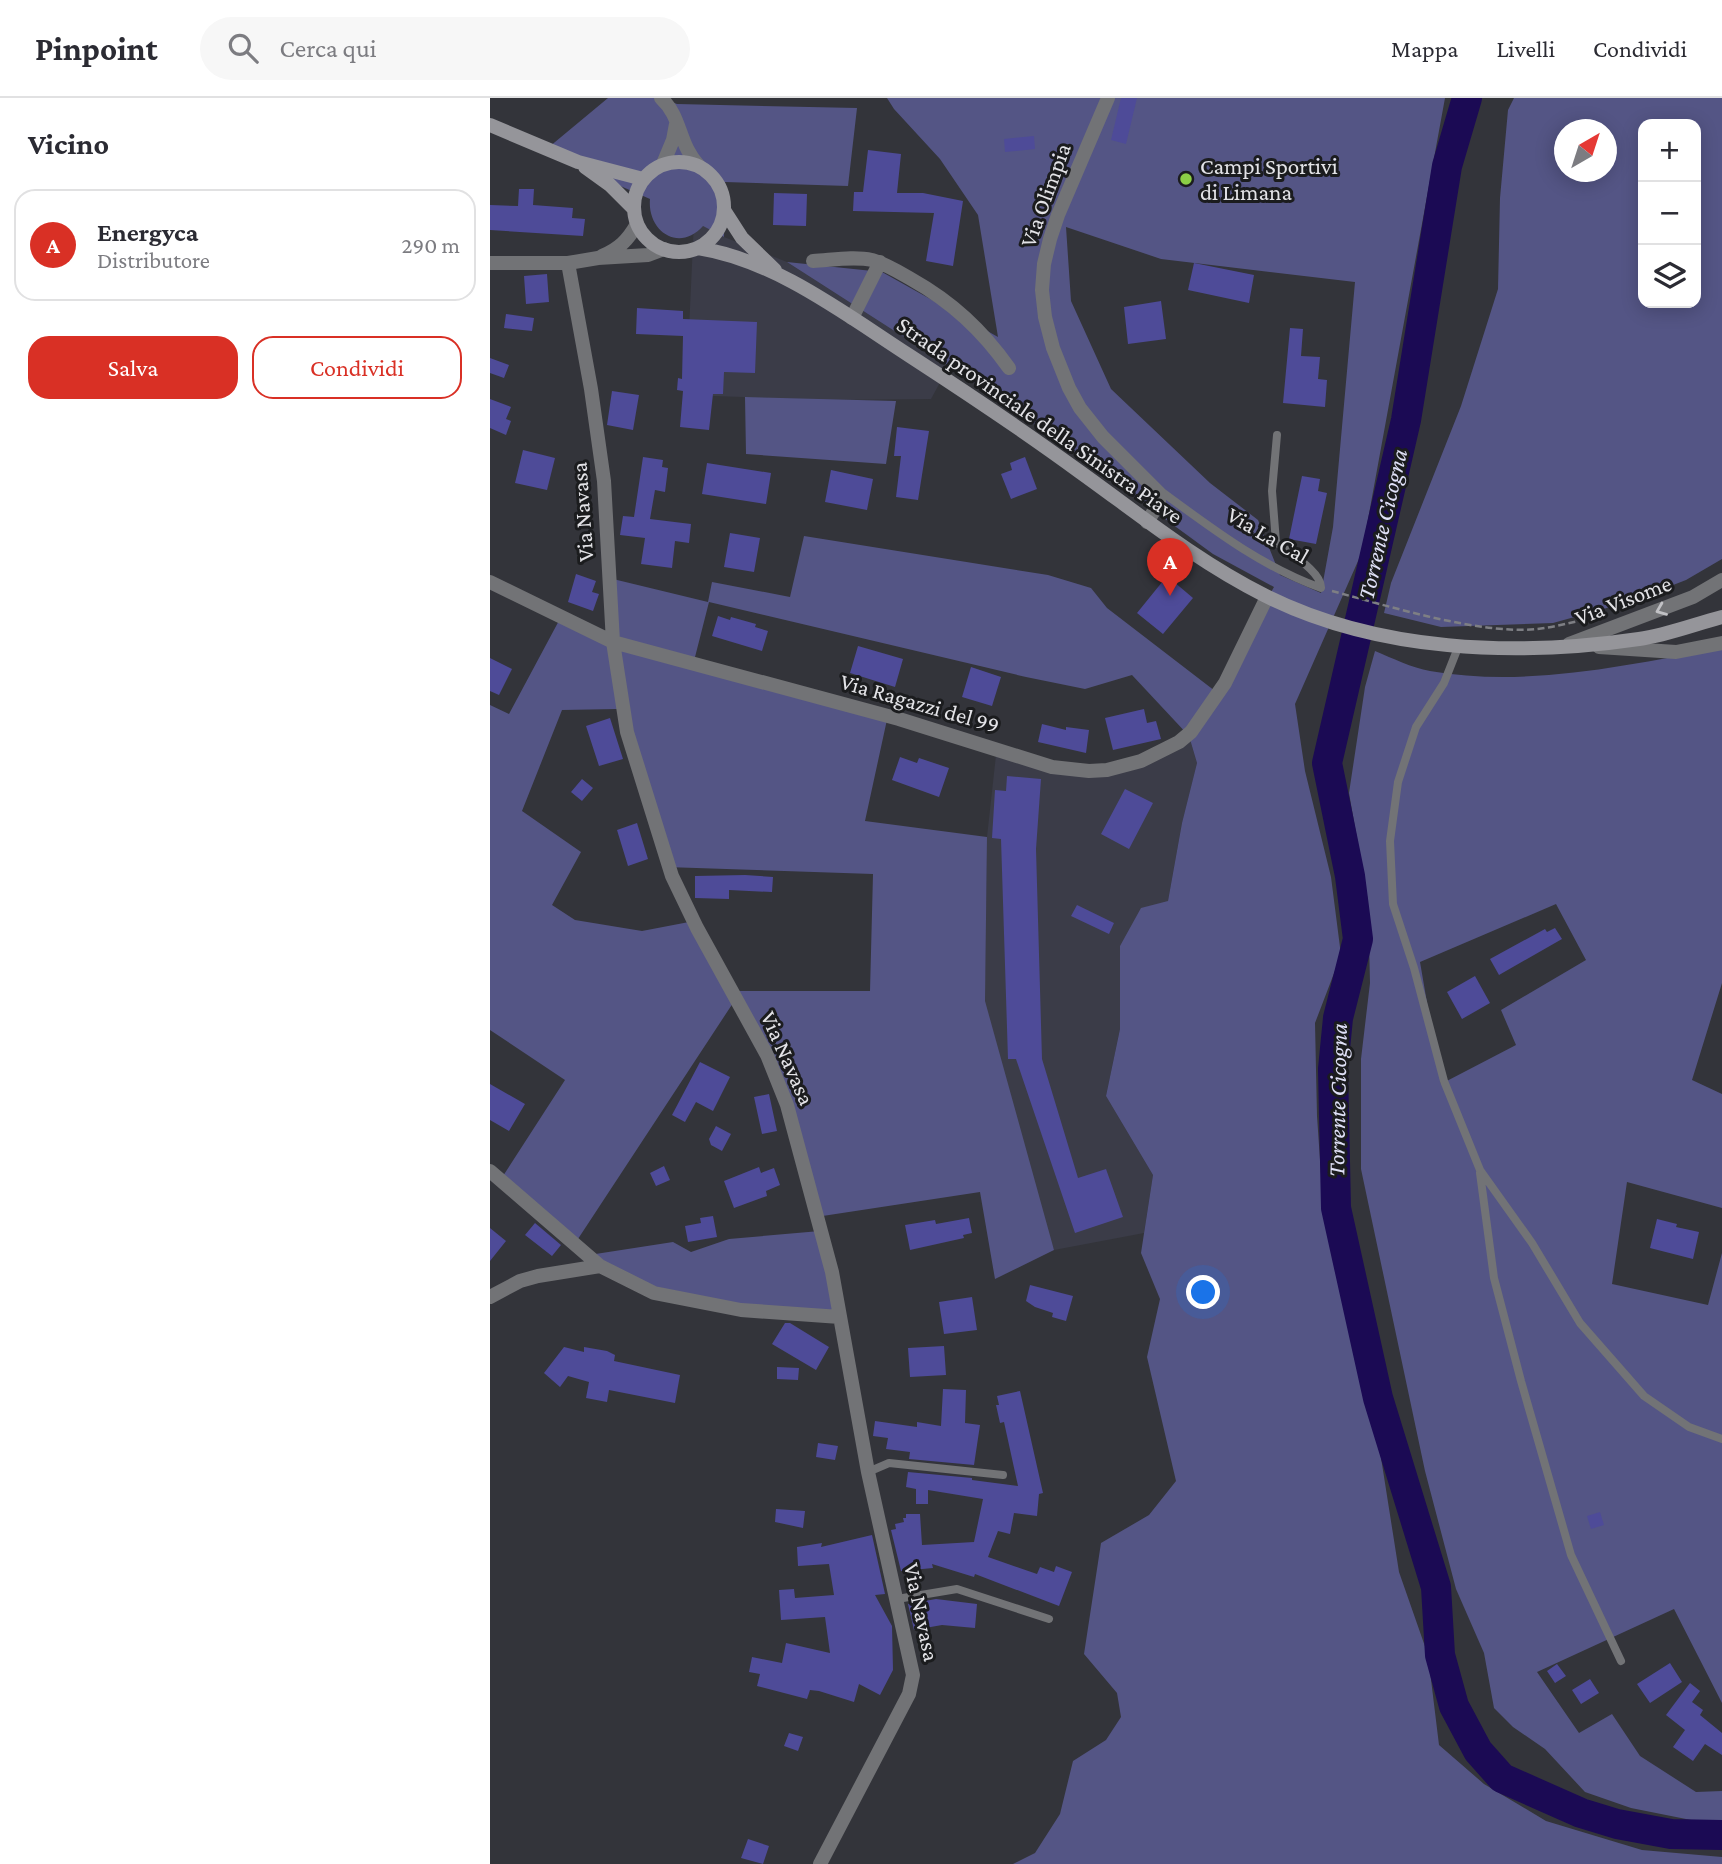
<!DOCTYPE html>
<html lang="it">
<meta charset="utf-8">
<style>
body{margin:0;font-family:"Crimson Pro",serif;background:#f7f7f7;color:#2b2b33}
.controls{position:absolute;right:21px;top:21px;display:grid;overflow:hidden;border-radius:14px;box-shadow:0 4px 18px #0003}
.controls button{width:63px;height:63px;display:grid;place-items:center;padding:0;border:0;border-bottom:2px solid #e1e1e2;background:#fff;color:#2b2b33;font:35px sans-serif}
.compass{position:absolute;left:1064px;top:21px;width:63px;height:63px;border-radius:50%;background:#fff;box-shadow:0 4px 18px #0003;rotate:39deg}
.you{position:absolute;left:714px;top:1195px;width:24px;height:24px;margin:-18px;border:5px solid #fff;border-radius:50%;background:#1a73e8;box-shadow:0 0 0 10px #1a73e833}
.badge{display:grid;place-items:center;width:46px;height:46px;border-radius:50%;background:#d93025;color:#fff;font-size:23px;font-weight:700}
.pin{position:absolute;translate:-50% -58px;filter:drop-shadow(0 2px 4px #0008)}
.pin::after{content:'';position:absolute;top:37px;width:24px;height:21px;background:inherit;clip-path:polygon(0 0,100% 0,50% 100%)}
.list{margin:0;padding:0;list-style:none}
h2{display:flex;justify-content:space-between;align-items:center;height:91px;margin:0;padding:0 28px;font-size:30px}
h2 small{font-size:23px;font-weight:400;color:#7c7c81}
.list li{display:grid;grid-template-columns:46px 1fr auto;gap:21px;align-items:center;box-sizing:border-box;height:112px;margin:0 14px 14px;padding:0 14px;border:2px solid #e1e1e2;border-radius:21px}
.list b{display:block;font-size:26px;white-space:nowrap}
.list p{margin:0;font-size:23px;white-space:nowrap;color:#7c7c81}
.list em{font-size:23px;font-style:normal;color:#7c7c81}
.actions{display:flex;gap:14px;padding:21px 28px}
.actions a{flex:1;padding:16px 0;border:2px solid #d93025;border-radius:21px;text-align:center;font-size:24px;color:#d93025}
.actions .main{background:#d93025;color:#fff}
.icon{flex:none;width:38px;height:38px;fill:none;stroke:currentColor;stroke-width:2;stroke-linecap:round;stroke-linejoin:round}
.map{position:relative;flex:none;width:1232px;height:1766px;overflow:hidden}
header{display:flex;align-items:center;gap:42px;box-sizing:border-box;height:98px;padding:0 35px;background:#fff;border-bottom:2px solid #e1e1e2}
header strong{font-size:33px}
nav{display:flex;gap:38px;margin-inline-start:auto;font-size:24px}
.search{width:490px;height:63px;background:#f7f7f7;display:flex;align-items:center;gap:18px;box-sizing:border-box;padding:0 24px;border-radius:38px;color:#7c7c81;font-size:26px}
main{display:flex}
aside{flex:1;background:#fff}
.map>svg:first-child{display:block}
.built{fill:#3b3c48}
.green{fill:#545585;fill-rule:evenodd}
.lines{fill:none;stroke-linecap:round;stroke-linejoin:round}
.river{stroke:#1b0a54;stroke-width:30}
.building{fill:#4e4b98}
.path{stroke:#7e7f84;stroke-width:2.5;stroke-dasharray:7 3.5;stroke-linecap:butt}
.service{stroke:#727376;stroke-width:8}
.minor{stroke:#727376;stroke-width:14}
.tertiary{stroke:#727376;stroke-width:14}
.secondary{stroke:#95959a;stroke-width:14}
.oneway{stroke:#c1c1c5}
.poi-dot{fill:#8bce46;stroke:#1b1c1e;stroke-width:2.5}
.labels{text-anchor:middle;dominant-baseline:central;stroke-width:6;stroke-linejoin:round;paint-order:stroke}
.poi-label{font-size:23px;fill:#e3e3e7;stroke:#1b1c1e;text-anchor:start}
.street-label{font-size:23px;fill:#e3e3e7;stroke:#1b1c1e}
.water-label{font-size:24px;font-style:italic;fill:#e0e1f8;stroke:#1b1c1e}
</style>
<header>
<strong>Pinpoint</strong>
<div class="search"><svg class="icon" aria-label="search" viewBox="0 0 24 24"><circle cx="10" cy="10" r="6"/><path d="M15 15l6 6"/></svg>Cerca qui</div>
<nav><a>Mappa</a><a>Livelli</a><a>Condividi</a></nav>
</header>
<main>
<aside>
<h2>Vicino<small></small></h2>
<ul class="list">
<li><span class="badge">A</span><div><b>Energyca</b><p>Distributore</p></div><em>290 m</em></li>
</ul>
<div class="actions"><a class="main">Salva</a><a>Condividi</a></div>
</aside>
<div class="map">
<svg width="1232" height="1766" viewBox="0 0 1232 1766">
<rect width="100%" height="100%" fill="#33343a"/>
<path class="built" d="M204 123 234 139 297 164 459 268 441 301 338 302 196 297Z
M699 638 707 665 692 725 678 803 630 848V931L616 998 663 1077 654 1135 564 1152 494 951 497 739 507 648 568 666 608 669 654 657Z"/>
<path class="green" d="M118 0H171L187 6 367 10 358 88 235 84 234 139 213 128C189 155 157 133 160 101L53 54Z
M397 0H955L872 454 805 606 815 673 841 779 851 857 825 925 827 1018 834 1120 889 1347 909 1474 938 1557 949 1647 994 1686 1056 1723 1152 1752 1232 1759V1766H523L545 1755 570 1716 583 1663 616 1642 631 1619 627 1595 594 1556 611 1445 659 1417 686 1383 657 1259 670 1201 651 1155 663 1077 616 998 630 931V848L651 810 678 803 692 725 707 665 699 638 642 577 595 591 536 579 219 504 204 563 398 617 375 723 497 739 495 903 564 1152 505 1181 490 1094 326 1119 294 1007 272 957 243 905 86 1144 13 1078 75 982 0 932V607L19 616 72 517 124 542 123 481 218 504 222 484 300 499 314 438 558 477 601 490 617 510 725 593 784 489 723 456 574 347 459 268 297 164 392 174 508 239 488 117 450 61 404 11ZM576 129 671 161 865 184 843 429 831 495 790 477 768 422 720 385 621 291 581 203ZM127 611 176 769 383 776 380 893H246L199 824 152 833 85 822 62 807 91 754 32 713 72 612Z
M1024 0H1232V461L1196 482 1142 503 1063 525 951 529 894 515 901 485 971 308 1008 191 1010 100 1018 12ZM1153 26H1206V205H1153ZM1074 32H1116V74H1074Z
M255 299 406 303 396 366 256 356Z
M1232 550V885L1202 982 1232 996V1110L1137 1084 1122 1186 1218 1207 1232 1155V1605L1184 1511 1047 1574 1089 1635 1122 1616 1150 1658 1206 1694 1232 1693V1723L1201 1722 1141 1710 1095 1694 1055 1651 1023 1629 1004 1610 994 1555 966 1491 935 1373 871 1071V961L880 885 878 803 859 695 875 589 885 553C902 560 922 570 940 573 1038 590 1136 567 1232 550ZM1066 806 1096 862 1011 912 1026 947 951 986 930 864Z
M330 1133 347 1222 167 1198 99 1157 183 1144 201 1154 239 1141Z"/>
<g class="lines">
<path class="river" d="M977 0 957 68 916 322 837 665 860 778 868 841 848 920 843 971 846 1110 888 1300 946 1489 950 1557 964 1608 988 1653 1012 1680 1091 1715 1127 1726 1181 1736 1232 1737"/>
</g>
<path class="building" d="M631 0H647L636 46 621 42Z
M544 38 545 51 515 54 514 41Z
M378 52 411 56 407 95H433L473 103 463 168 436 163 444 115 363 113 364 94H373Z
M29 91H44L43 107 83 110 82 120 95 121 93 138 0 132V107L28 108Z
M284 95 317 96 316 128 283 127Z
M704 165 764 177 759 205 698 192Z
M57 176 59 204 36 206 34 178Z
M671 203 676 241 638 246 634 209Z
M147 210 193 213V221L267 224 265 275 234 274 233 296H223L219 332 190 329 193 293 187 292 188 280 192 281 193 238 146 236Z
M16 216 44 220 42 233 14 230Z
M800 230 813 231 811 258 830 259 828 281 837 282 835 309 793 305Z
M0 260 19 267 14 280 0 275Z
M122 293 149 297 143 332 117 327Z
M0 301 21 309 16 321 21 323 16 337 0 330Z
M407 329 439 333 428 402 406 399 411 358H404Z
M33 352 65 360 57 392 25 385Z
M153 359 173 362 172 369 178 370 175 394 165 392 160 421 201 426 199 445 185 443 182 470 151 466 155 440 130 437 133 418 144 419Z
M535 359 547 391 521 401 511 376 522 372 520 365Z
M217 365 281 375 276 406 212 396Z
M341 372 383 381 377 412 335 404Z
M812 378 830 381 828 393 837 395 826 446 799 441Z
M240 435 270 440 264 474 234 469Z
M86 476 106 483 102 494 109 496 103 513 78 504Z
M677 478 703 500 673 536 647 515Z
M228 518 240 522 241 519 266 526 265 529 278 533 272 553 222 538Z
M368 548 413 561 405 589 360 575Z
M0 560 22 571 9 597 0 593Z
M481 569 511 579 502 608 472 599Z
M654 611 657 625 666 623 671 641 623 652 615 620Z
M120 620 133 661 109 668 96 628Z
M552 626 576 632V629L599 632 596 655 548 644Z
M410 659 427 665 429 660 459 670 449 699 402 682Z
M517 678 551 681 546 751 552 961 588 1080 616 1071 633 1119 585 1135 526 961H518L511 741 502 740 505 692 516 693Z
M92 681 103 690 92 703 81 694Z
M635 691 663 705 639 751 611 736Z
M147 725 158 761 138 768 127 732Z
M255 777 283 779 282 794 239 792V801L205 800V778Z
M587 807 624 825 619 836 581 818Z
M1065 830 1072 841 1009 877 1000 861 1055 831 1057 834Z
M985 878 1000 905 972 921 957 894Z
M210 964 240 979 223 1013 206 1004 195 1024 182 1017Z
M0 986 35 1006 19 1033 0 1022Z
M279 996 287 1033 272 1036 264 999Z
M226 1028 241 1036 232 1053 221 1047 219 1041Z
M174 1068 180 1082 166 1088 160 1075Z
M269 1069 271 1075 284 1070 290 1087 276 1093 277 1098 244 1110 234 1083Z
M223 1118 227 1139 198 1144 195 1128 211 1125 210 1120Z
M479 1120 482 1135 473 1137 474 1140 420 1152 415 1127 445 1122 446 1126Z
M1167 1121 1187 1126 1186 1129 1209 1134 1203 1161 1160 1150Z
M45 1125 71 1147 62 1158 35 1137Z
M0 1130 16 1143 0 1163Z
M540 1187 583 1198 576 1223 562 1219 563 1215 545 1209 536 1203Z
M482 1199 487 1232 454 1236 449 1204Z
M295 1225H300L339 1249 326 1272 282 1246Z
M454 1248 456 1277 420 1279 418 1250Z
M74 1249 94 1254V1249L117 1253 125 1257 124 1263 190 1277 185 1305 119 1292 117 1304 96 1300 99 1284 78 1278 70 1289 54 1275Z
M287 1269 309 1270 308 1282 287 1281Z
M453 1291 476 1292 475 1325 490 1327 484 1367 419 1361 420 1354 396 1351 398 1340 383 1338 385 1323 427 1329V1324L451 1328Z
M530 1293 553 1395 549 1396 547 1418 524 1415 520 1436 508 1433 498 1459 547 1476 550 1469 564 1474 566 1468 582 1474 569 1508 485 1476 484 1479 442 1466 443 1470 411 1473 401 1432 406 1431 405 1426 414 1424 413 1420H416V1416H430L432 1447 484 1444 493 1401 438 1392V1406H426V1391L416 1389 418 1374 482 1380V1382L528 1388 514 1324 510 1325 506 1307H509L507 1298Z
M328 1345 348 1348 345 1362 326 1359Z
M286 1411 315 1413 313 1430 285 1424Z
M1110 1414 1114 1427 1101 1431 1097 1418Z
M382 1437 395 1496 385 1497 402 1528 403 1572 390 1597 369 1586 364 1604 329 1593 320 1592 317 1601 267 1588 270 1576 259 1574 262 1559 292 1565 296 1545 340 1555 335 1519 291 1522 289 1492 304 1491 305 1500 344 1497 339 1466 308 1468 307 1449 332 1445 331 1449Z
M446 1501 487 1506 485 1530 452 1527 424 1532 418 1506Z
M1180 1565 1192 1584 1160 1605 1147 1586Z
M1067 1566 1076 1578 1065 1585 1057 1573Z
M1100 1581 1109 1595 1091 1606 1082 1592Z
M1200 1585 1210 1593 1202 1604 1213 1612 1210 1617 1232 1635V1657L1215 1646 1203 1663 1183 1649 1195 1632 1176 1617Z
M299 1635 313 1639 308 1653 294 1648Z
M258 1741 279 1748 273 1766 251 1760Z"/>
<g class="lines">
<path class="path" d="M842 493C898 508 991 537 1047 531 1065 529 1082 524 1100 521"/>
<path class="service" d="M668 391C720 429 770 468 831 490 832 474 799 455 786 444L782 393 787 337
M969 547 954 585 926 629 908 684 900 743 903 806 924 870 954 983 990 1072 1042 1145 1090 1225 1154 1298 1199 1329 1232 1341
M990 1075 1004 1180 1031 1283 1081 1457 1131 1563
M378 1374 399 1365 513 1377
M407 1501 467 1491 559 1521"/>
<path class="minor" d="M171 0C192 19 188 46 209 68
M618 0 568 117 560 141 554 166 552 192 555 219 563 250 579 290 590 310 613 339 669 395V405L657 424
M173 66 183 42 186 26
M323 163C342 162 364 158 382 162 396 166 409 174 421 181 462 204 492 232 519 270
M78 165 101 291 114 383 123 544 137 634 182 778 207 830 277 957 297 1007 342 1174 378 1374 423 1577 419 1596 330 1766
M362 220 390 164
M0 484 123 544 409 621 562 669 599 673 617 672 651 663 689 644 701 634 735 585 777 499
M0 1073 110 1168
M0 1199 30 1183 48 1178 110 1168 164 1195 251 1212 350 1219"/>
<path class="tertiary" d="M112 158C129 151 138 142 147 126
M0 165H78L108 160 158 157 174 151
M1079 546 1203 499 1232 482
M1109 549 1186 554 1232 545"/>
<path class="secondary" d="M0 27 88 64 153 81
M144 109a45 45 0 1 1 90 0a45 45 0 1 1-90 0Z
M95 69 120 87 143 110
M234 112 252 140 285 172
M208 150C285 162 355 216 420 258 477 295 534 333 590 374 650 417 708 464 774 497 887 554 1026 559 1149 541 1177 537 1205 526 1232 519"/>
</g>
<defs><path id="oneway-chevron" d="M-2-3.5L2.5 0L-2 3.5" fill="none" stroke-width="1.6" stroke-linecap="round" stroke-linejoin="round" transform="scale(1.75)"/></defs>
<use class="oneway" href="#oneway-chevron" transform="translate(1171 512) rotate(158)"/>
<circle class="poi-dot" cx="696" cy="81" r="7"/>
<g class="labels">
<g class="poi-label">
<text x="710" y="68">Campi Sportivi<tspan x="710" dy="26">di Limana</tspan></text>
</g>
<g class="street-label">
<text transform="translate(555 97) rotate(-70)">Via Olimpia</text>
<text transform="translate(550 322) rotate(35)">Strada provinciale della Sinistra Piave</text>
<text transform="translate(92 414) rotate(-94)">Via Navasa</text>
<text transform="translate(778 437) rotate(30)">Via La Cal</text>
<text transform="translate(1133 502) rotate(-21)">Via Visome</text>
<text transform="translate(430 605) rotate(16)">Via Ragazzi del 99</text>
<text transform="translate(298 960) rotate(66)">Via Navasa</text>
<text transform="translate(432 1514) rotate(78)">Via Navasa</text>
</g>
<g class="water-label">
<text transform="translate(892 426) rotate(-77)">Torrente Cicogna</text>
<text transform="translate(847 1002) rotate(-89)">Torrente Cicogna</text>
</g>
</g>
</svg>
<div class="controls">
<button>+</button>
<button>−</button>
<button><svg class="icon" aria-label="layers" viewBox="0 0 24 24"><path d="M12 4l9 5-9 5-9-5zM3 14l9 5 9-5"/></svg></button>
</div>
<svg class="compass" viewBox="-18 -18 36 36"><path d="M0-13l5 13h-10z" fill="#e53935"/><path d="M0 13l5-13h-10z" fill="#7c7c81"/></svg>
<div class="you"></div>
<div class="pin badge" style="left:680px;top:498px">A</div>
</div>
</main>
